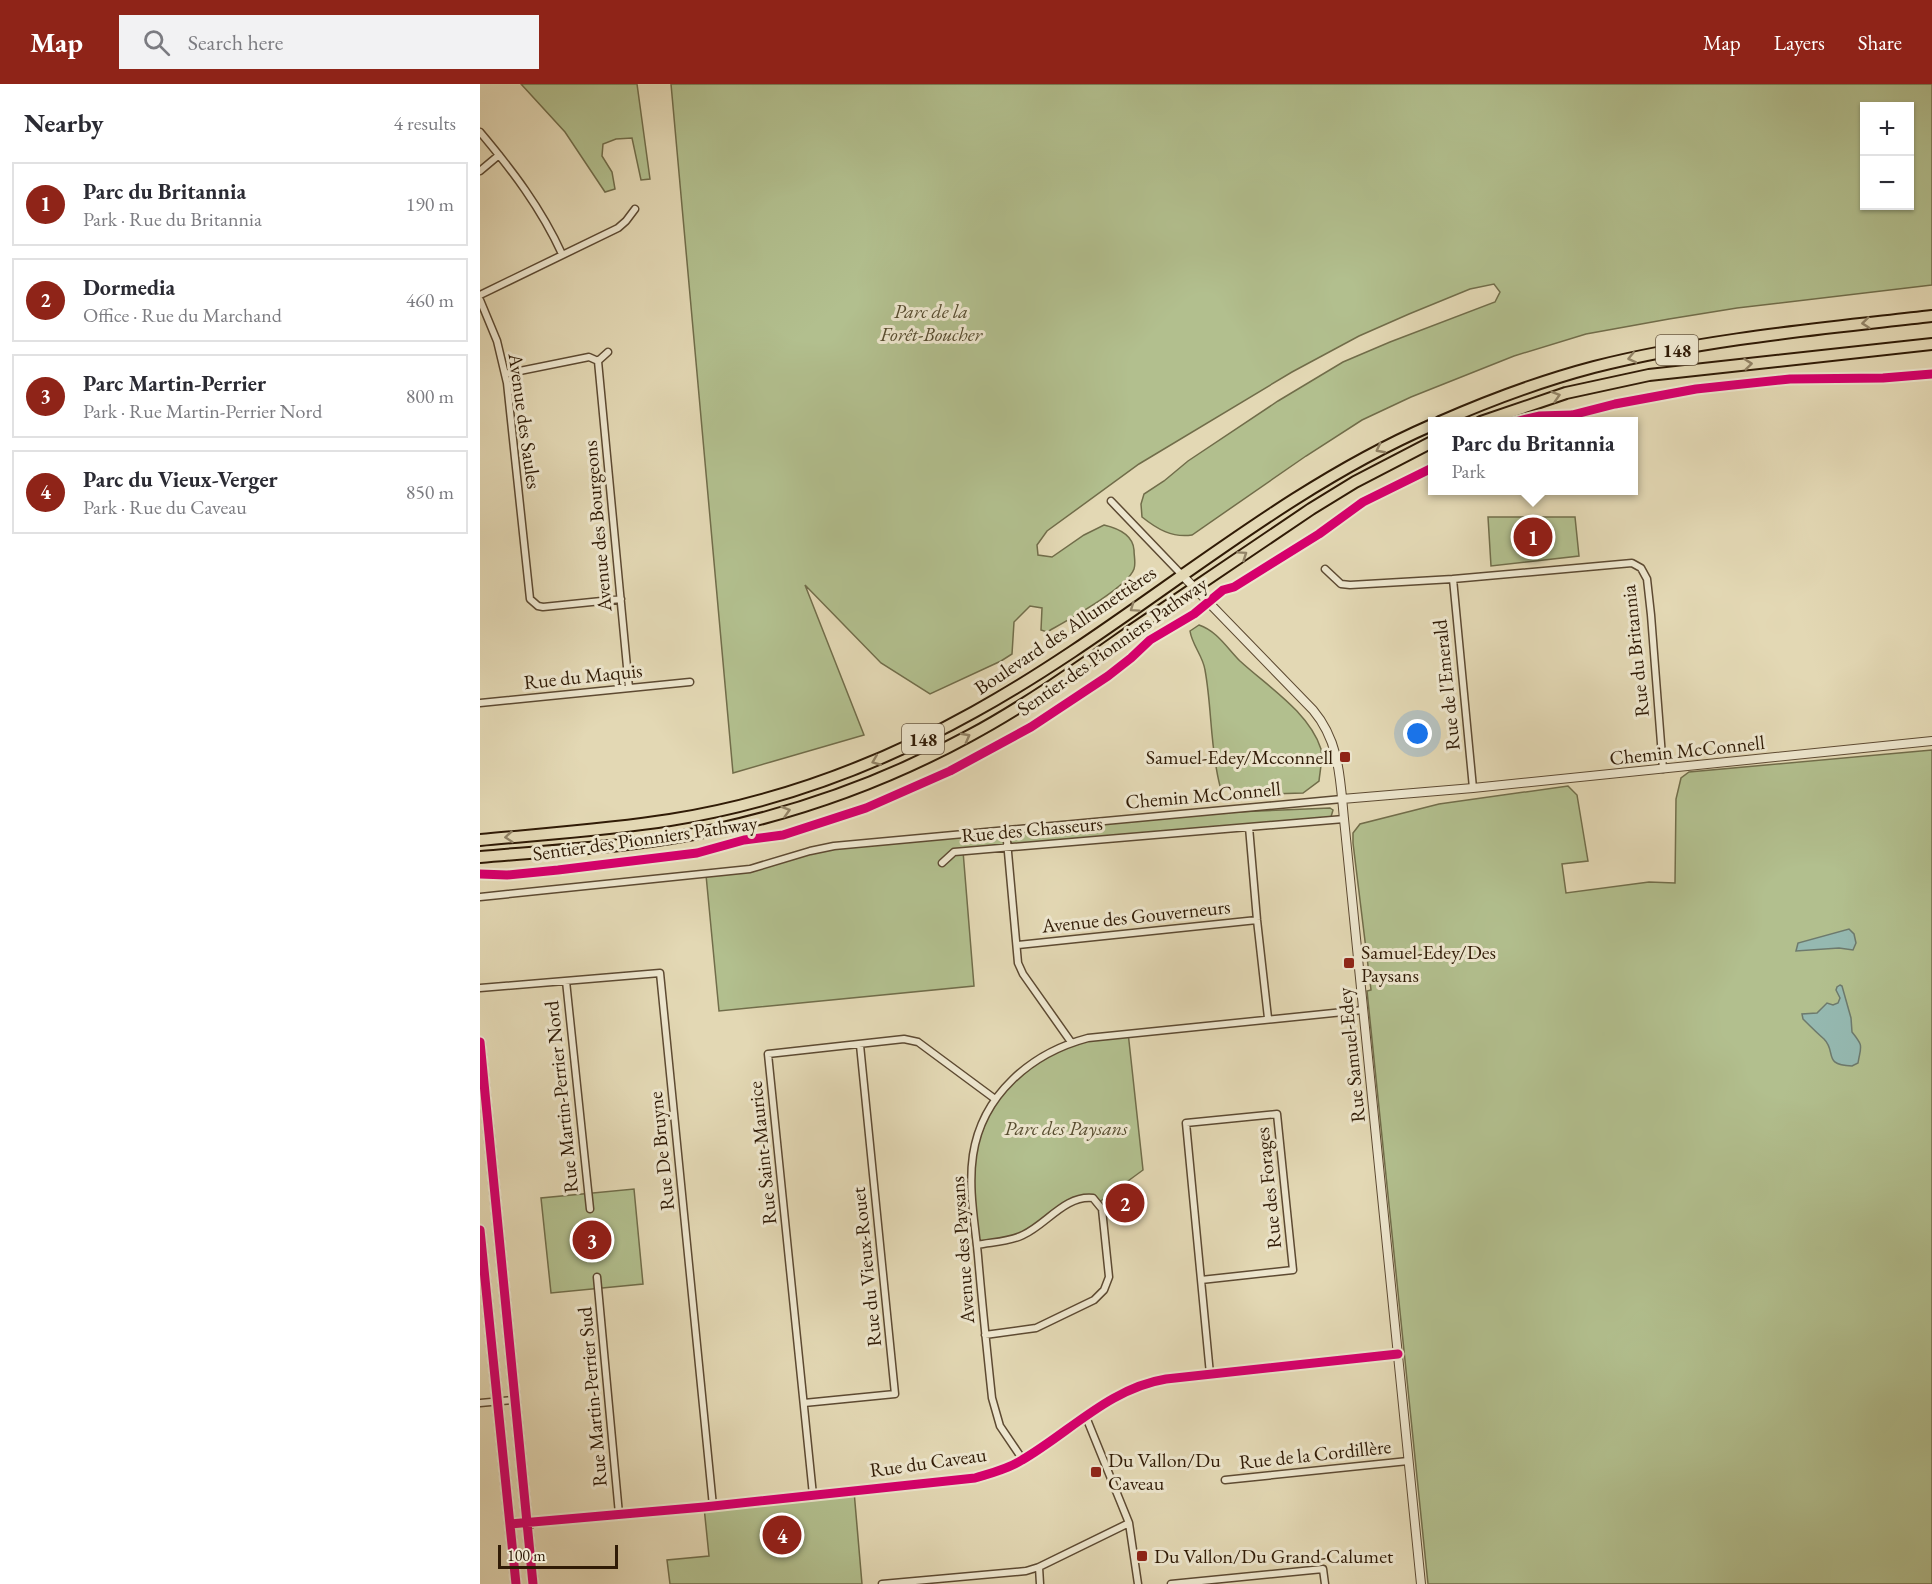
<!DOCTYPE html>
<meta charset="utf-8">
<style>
body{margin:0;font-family:"EB Garamond",serif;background:#f2f2f3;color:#2b2b33}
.controls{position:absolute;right:18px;top:18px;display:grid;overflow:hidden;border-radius:0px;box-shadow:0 2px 4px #0004}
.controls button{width:54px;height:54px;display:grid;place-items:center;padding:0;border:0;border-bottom:2px solid #e1e1e2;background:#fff;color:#2b2b33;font:30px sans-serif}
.scale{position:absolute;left:18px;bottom:15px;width:120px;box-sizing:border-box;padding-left:6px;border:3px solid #301b06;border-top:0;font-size:16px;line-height:21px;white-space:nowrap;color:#301b06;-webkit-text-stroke:4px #ede6ce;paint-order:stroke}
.you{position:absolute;left:938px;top:650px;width:21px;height:21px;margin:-15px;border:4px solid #fff;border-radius:50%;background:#1a73e8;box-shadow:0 0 0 9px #1a73e833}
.badge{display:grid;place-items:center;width:39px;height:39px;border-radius:50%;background:#8f2418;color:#fff;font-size:20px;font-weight:700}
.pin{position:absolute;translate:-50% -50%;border:3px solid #fff;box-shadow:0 2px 6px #0006}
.popup{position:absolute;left:948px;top:333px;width:210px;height:78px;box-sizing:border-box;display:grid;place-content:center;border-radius:0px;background:#fff;filter:drop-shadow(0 2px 4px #0005);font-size:20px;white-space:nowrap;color:#7c7c81}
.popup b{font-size:22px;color:#2b2b33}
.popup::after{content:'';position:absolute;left:50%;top:100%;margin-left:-12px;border:12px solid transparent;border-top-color:#fff}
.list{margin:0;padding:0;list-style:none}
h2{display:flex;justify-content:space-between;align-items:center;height:78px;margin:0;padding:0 24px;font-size:26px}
h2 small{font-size:20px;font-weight:400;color:#7c7c81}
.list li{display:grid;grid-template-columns:39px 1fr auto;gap:18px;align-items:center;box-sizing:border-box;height:84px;margin:0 12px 12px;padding:0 12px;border:2px solid #e1e1e2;border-radius:0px}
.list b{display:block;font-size:22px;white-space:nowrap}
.list p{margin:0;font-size:20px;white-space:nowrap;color:#7c7c81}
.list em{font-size:20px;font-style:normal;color:#7c7c81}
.icon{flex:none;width:33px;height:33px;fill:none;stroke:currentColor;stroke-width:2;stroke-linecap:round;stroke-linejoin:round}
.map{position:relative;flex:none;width:1452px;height:1500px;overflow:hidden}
header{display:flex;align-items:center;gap:36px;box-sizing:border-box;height:84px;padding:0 30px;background:#8f2418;color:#fff}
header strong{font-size:28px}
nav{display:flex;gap:33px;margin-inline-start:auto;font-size:21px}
.search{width:420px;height:54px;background:#f2f2f3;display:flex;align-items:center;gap:15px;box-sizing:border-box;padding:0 21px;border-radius:0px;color:#7c7c81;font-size:22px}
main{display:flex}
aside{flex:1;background:#fff}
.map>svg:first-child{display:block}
.green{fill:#b2bf8e;stroke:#716d4a;stroke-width:1.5;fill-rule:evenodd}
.water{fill:#95b9b1;stroke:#6d7a6d;stroke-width:1.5}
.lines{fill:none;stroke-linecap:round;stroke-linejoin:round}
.minor-casing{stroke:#5d4a32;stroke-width:9}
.tertiary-casing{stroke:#5d4a32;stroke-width:10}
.secondary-casing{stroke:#301b06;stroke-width:12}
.trunk-casing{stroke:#301b06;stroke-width:14}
.minor{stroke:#ede6ce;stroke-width:6}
.tertiary{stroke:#ede6ce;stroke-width:8}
.secondary{stroke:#ede6ce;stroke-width:9}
.trunk{stroke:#e3d8b4;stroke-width:10}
.cycleway-casing{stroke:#ede6ce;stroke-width:13}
.cycleway{stroke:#d6006c;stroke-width:9}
.oneway{stroke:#928366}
.poi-dot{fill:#8f2418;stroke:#ede6ce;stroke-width:2}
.labels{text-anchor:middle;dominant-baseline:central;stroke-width:6;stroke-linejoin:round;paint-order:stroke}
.shield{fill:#ede6ce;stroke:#695842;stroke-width:1.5}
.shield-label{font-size:18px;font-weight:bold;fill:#301b06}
.park-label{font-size:20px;font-style:italic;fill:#574c2f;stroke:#ede6ce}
.street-label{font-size:20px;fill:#301b06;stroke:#ede6ce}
.poi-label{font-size:20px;fill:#301b06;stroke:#ede6ce;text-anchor:start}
</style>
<header>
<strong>Map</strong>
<div class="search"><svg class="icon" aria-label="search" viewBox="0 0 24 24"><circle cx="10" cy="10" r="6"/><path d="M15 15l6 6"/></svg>Search here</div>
<nav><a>Map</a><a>Layers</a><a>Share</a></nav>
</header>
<main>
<aside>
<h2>Nearby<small>4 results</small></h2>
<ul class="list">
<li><span class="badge">1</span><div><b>Parc du Britannia</b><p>Park · Rue du Britannia</p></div><em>190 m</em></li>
<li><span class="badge">2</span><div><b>Dormedia</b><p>Office · Rue du Marchand</p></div><em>460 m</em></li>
<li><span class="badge">3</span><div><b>Parc Martin-Perrier</b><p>Park · Rue Martin-Perrier Nord</p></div><em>800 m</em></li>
<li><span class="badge">4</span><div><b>Parc du Vieux-Verger</b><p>Park · Rue du Caveau</p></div><em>850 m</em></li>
</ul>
</aside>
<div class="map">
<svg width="1452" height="1500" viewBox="0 0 1452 1500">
<rect width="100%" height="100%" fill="#e3d8b4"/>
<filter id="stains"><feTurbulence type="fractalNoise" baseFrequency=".00333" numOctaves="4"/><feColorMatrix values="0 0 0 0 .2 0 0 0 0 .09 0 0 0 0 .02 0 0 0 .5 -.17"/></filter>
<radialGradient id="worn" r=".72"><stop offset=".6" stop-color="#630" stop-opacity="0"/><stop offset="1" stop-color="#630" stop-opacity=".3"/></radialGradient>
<path class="green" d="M41 0H157L170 95 161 96 152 54 136 55 123 60 122 72 132 88 135 105 125 108 85 48Z
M191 0H1452V201L1257 224 1189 235 1106 250 1034 272 931 313 882 336 826 372 712 451C692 454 677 445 662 433L661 420 664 410 684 397 708 377 798 317 863 278 910 258 1015 218 1020 208 1014 200 990 205 929 230 879 252 812 288 659 380 567 447 557 461 558 471 572 473 604 451 624 441C637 444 653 451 654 466 654 472 656 480 654 485 647 504 586 537 567 548L561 546 562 524 550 522 534 538 532 570 521 577 450 610 401 579 325 501 384 651 253 689ZM1384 22H1430V122H1384Z
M1008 433H1095L1099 472 1011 482Z
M719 541C737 547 747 564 760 577 787 602 829 628 841 665 843 674 840 687 839 697L823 709 758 711 740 702C730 664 732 624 725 586 723 572 712 561 710 547Z
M1452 666V1500H948L887 907 891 906 873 759V749L880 740 959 720 1088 702 1097 711 1108 777 1082 780 1086 809 1169 798 1195 799 1196 715 1201 694 1209 688Z
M850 724 853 726 851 733 543 764 483 767 494 902 239 927 226 791 270 785 330 767 683 731Z
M648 948 663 1086 618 1119 603 1113 545 1151 497 1161 493 1071 515 1015 544 985 593 958Z
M154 1105 163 1200 71 1209 61 1114Z
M374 1407 382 1500H190L187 1476 229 1472 224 1423Z"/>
<path class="water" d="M1369 845 1374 850 1376 859 1373 866 1359 864 1316 867 1318 859Z
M1360 901 1362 902 1371 934 1372 948C1384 963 1381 961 1378 979L1372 982C1342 981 1357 968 1344 955 1337 949 1330 942 1323 935L1322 930 1337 929 1347 919 1353 921 1358 919 1360 914 1356 906 1357 903Z"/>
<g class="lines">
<g class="minor-casing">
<path id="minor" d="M0 48C32 86 61 124 82 170
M0 87 19 71
M0 211 138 144 146 137 155 125
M0 216 17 257 27 299 50 515 58 522 63 523 141 515
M118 277 149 604
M118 277 128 268
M25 290 109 273 118 277
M631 417 701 490
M845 485 861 500 870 501 973 495 1152 479 1161 484 1167 495 1171 531 1183 685
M973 495 993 704
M0 619 210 598
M769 743 777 836 788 934
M526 746 538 879 543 890 591 958
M462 779 474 768 864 735
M0 813 270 785 330 767 354 762 862 715
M538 861 777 836
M86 897 110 1125
M0 904 180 889 233 1422
M497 1161C512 1158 529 1158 543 1151 567 1140 585 1111 613 1114L622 1125 629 1193 624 1206 614 1216 556 1244 505 1251
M117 1193 139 1430
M721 1196 813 1186 797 1030 706 1039 730 1290
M0 1319 34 1316
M324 1319 415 1310 380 961
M606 1333 649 1439 658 1500
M543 1376 520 1342 512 1314C507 1267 502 1219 498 1172 495 1139 488 1105 493 1071 502 1011 551 969 608 954L883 926
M745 1396 928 1377
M333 1411 288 970 424 955 438 958 515 1015
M30 1440 224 1423 495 1394C511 1389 528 1385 542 1376 590 1348 630 1304 686 1295L918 1270
M559 1483 560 1500
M402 1500 546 1487 559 1483 649 1439
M691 1500 843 1485 845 1500"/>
</g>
<g class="tertiary-casing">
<path id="tertiary" d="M701 490 833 626C860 658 860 695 864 735L941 1500
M862 715 993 704 1452 657"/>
</g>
<g class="secondary-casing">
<path id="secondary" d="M0 958 53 1500
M0 1146 36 1500"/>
</g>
<g class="trunk-casing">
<path id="trunk" d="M960 338C1010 316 1061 297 1114 283 1225 255 1339 245 1452 232
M1001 338 1086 309 1169 291 1452 260
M0 756C63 750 127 746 190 736 297 719 399 681 494 628 652 541 786 413 952 341
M0 773C78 766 157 763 234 746 322 727 410 695 489 652 547 621 601 582 655 544 714 504 773 464 831 425L875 398 952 358"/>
</g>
<use href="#minor" class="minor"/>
<use href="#tertiary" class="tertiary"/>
<use href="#secondary" class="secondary"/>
<use href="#trunk" class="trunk"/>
<g class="cycleway-casing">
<path id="cycleway" d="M1035 338 1059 332 1092 331 1135 320 1216 305 1310 295 1403 294 1452 290
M0 790 27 791 78 786 217 769 264 756 303 751 386 724 470 687 551 643 628 592 651 574 670 556 714 530 743 506 754 503 839 450 883 418 952 384
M0 958 53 1500
M0 1146 36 1500
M30 1440 224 1423 495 1394C511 1389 528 1385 542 1376 590 1348 630 1304 686 1295L918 1270"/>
</g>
<use href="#cycleway" class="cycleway"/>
</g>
<defs><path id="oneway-chevron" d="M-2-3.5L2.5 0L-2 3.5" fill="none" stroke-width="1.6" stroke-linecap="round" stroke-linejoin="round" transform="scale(1.5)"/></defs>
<g class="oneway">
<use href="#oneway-chevron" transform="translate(1386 239) rotate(174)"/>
<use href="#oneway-chevron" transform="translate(1152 274) rotate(167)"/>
<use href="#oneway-chevron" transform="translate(1268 280) rotate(-6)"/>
<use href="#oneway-chevron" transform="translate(1076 312) rotate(-17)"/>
<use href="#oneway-chevron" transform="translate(900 365) rotate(152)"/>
<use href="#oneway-chevron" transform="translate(763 471) rotate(-34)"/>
<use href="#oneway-chevron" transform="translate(654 524) rotate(145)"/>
<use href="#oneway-chevron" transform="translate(486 653) rotate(-28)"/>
<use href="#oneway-chevron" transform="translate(396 677) rotate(158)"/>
<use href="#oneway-chevron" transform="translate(306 727) rotate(-16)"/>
<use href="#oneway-chevron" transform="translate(29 753) rotate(175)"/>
</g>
<g class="poi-dot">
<rect x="859" y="667" width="12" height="12" rx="3"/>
<rect x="863" y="873" width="12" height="12" rx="3"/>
<rect x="610" y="1382" width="12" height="12" rx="3"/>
<rect x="656" y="1466" width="12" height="12" rx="3"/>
</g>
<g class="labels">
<g class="shield">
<rect x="1176" y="251" width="42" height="30" rx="4.5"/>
<rect x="422" y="640" width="42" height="30" rx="4.5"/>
</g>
<g class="shield-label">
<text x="1197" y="266">148</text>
<text x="443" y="655">148</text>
</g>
<g class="park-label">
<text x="451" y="227">Parc de la<tspan x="451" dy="23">Forêt-Boucher</tspan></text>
<text x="586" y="1044">Parc des Paysans</text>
</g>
<g class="street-label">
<text transform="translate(45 337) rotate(82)">Avenue des Saules</text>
<text transform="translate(117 442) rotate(-95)">Avenue des Bourgeons</text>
<text transform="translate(585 546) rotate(-34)">Boulevard des Allumettières</text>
<text transform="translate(632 562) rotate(-35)">Sentier des Pionniers Pathway</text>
<text transform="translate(1155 567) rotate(-96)">Rue du Britannia</text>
<text transform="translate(103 592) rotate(-6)">Rue du Maquis</text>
<text transform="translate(966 601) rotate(-96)">Rue de l'Emerald</text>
<text transform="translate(1207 666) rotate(-6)">Chemin McConnell</text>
<text transform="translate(723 711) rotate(-5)">Chemin McConnell</text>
<text transform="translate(552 745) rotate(-5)">Rue des Chasseurs</text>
<text transform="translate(165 754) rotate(-8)">Sentier des Pionniers Pathway</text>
<text transform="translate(656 832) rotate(-6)">Avenue des Gouverneurs</text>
<text transform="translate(871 971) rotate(-96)">Rue Samuel-Edey</text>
<text transform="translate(81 1013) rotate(-96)">Rue Martin-Perrier Nord</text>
<text transform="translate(181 1067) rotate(-96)">Rue De Bruyne</text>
<text transform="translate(282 1069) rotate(-96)">Rue Saint-Maurice</text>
<text transform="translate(788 1104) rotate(-96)">Rue des Forages</text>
<text transform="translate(482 1166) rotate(-94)">Avenue des Paysans</text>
<text transform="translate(386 1183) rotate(-96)">Rue du Vieux-Rouet</text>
<text transform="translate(112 1313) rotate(-95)">Rue Martin-Perrier Sud</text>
<text transform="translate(835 1370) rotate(-6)">Rue de la Cordillère</text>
<text transform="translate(448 1378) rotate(-8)">Rue du Caveau</text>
</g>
<g class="poi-label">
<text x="853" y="673" text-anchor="end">Samuel-Edey/Mcconnell</text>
<text x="881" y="868">Samuel-Edey/Des<tspan x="881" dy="23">Paysans</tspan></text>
<text x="628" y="1376">Du Vallon/Du<tspan x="628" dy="23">Caveau</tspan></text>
<text x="674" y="1472">Du Vallon/Du Grand-Calumet</text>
</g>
</g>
<rect width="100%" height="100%" filter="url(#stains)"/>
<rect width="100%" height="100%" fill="url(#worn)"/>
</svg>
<div class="controls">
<button>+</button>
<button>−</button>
</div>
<div class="scale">100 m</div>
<div class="you"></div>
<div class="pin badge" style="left:1053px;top:453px">1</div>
<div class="popup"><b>Parc du Britannia</b>Park</div>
<div class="pin badge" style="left:645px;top:1119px">2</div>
<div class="pin badge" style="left:112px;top:1156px">3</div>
<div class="pin badge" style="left:302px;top:1451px">4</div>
</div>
</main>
